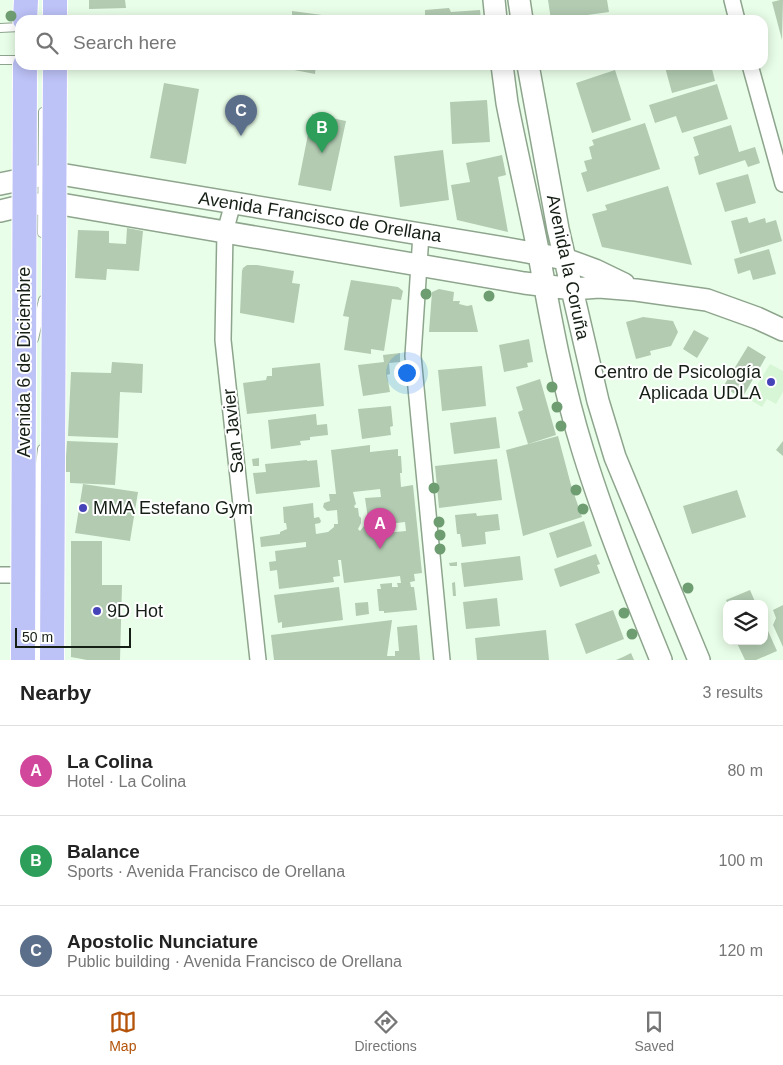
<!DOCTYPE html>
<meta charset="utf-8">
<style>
body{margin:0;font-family:Helvetica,sans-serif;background:#f2f2f2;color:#222}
.controls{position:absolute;right:15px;bottom:15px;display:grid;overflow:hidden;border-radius:10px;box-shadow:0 2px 12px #0003}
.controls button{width:45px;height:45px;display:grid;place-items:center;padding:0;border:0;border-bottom:1px solid #e0e0e0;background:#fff;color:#222;font:25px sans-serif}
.scale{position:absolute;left:15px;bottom:12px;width:116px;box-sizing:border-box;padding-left:5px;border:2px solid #161f16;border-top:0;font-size:14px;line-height:18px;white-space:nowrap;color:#161f16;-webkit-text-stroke:4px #fff;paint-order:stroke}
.you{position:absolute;left:406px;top:372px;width:18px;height:18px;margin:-12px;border:4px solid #fff;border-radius:50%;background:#1a73e8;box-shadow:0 0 0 8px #1a73e833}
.badge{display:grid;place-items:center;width:32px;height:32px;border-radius:50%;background:#b45309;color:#fff;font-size:16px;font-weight:700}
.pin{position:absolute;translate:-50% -41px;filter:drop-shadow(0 1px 2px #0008)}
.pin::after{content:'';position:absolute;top:26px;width:18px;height:15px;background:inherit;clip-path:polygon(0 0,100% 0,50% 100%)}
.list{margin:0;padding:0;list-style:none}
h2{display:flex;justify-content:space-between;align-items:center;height:65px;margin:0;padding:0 20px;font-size:21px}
h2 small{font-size:16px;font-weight:400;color:#767676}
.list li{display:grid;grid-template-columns:32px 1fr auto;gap:15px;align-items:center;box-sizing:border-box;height:90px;padding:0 20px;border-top:1px solid #e0e0e0}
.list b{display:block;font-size:19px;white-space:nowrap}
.list p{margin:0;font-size:16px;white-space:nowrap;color:#767676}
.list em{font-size:16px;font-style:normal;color:#767676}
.icon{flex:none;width:28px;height:28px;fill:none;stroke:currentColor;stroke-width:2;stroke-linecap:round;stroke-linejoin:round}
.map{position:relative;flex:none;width:783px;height:660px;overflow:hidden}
.search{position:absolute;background:#fff;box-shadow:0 2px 12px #0003;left:15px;right:15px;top:15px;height:55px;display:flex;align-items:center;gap:12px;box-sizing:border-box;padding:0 18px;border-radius:15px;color:#767676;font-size:19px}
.sheet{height:335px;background:#fff}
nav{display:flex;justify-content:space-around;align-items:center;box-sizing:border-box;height:70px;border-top:1px solid #e0e0e0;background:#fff;font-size:14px;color:#767676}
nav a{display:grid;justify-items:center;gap:2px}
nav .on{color:#b45309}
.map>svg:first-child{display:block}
.built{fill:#d6f6d5}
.building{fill:#b2cbb1;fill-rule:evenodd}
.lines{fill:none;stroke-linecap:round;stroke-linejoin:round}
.service-casing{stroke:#8ea58d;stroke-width:10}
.minor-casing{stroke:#8ea58d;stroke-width:18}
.secondary-casing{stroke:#8ea58d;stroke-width:24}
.primary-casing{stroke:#fff;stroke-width:26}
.service{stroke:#fff;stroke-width:8}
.minor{stroke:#fff;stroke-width:15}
.secondary{stroke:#fff;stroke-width:21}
.primary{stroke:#bdc2f7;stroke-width:24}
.tree{fill:#6f9d72}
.poi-dot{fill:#4643b9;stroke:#fff;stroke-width:2}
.labels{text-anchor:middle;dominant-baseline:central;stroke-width:4;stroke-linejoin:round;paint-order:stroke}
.street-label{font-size:18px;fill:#161f16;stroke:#fff}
.poi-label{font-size:18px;fill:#161f16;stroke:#fff;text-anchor:start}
</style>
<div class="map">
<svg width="783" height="660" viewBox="0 0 783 660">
<rect width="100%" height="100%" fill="#e9fee8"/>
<path class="built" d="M770 364 783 371V392L776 404 767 399 762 407 749 399Z"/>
<path class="building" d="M89 0H125L126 8 89 9Z
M548 0H607L609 12 551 20Z
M780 0H783L782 40 772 2Z
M449 8 451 12 480 10 481 20H425V10Z
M292 11 322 15 321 20H292Z
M289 65H316L315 74 289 69Z
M569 65H584V66L570 69Z
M673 65H711L715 81 672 93 665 67Z
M615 70 631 120 592 133 576 83Z
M164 83 199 89 186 164 150 158Z
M717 84 728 119 682 133 676 116 655 123 649 105Z
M487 100 490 142 452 144 450 102Z
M312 114 346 121 331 191 298 185Z
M645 123 660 169 587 192 581 173 587 171 584 161 592 159 589 147 594 145 592 140Z
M731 125 739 152 755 147 760 163 748 167 745 160 699 175 694 157 699 155 693 137Z
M443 150 449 200 400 207 394 156Z
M502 155 506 175 498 177 508 232 457 220 451 185 470 182 466 163Z
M748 174 756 203 725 212 716 183Z
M668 186 692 265 602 247 592 214 607 210 605 205Z
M747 217 749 223 765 218 766 223 776 220 782 241 740 254 731 221Z
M127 228 143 231 139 271 107 269 106 280 75 278 78 230 109 231V243L126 244Z
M769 249 776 274 753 280 750 270 738 274 734 259Z
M247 265H257L294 271 292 283 300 284 294 323 240 313 242 271 243 268Z
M351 280 398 287 403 291 401 300 392 299 384 351 371 349V354L344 350 349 317 343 316Z
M439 289 454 292 453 301H460L459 304 467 306 472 305 478 332H429L432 292Z
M643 317 673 321 678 332 671 346 650 351 651 355 636 359 626 322Z
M694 330 709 338 697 358 683 349Z
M529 339 533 362 527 363 528 367 504 372 499 345Z
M748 346 766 357 742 398 723 387Z
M400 353V362L389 363 390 374 387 375 390 392 363 396 358 365 384 362 383 355Z
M112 362 143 364 142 393 120 392 118 438 68 436 71 372 111 373Z
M320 363 324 406 247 414 243 383 266 380 267 376H272V368Z
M482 366 486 406 442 411 438 370Z
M540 379 556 435 528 444 518 412 523 410 516 387Z
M391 406 393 426 390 427 391 435 362 439 358 409Z
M316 414 317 425 327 424 328 435 310 437V440L300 441 301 445 271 449 268 420Z
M496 417 500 448 454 454 450 423Z
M558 436 571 485 582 517 523 536 506 450Z
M67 441 118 443 115 485 70 483V472H65Z
M783 441V456L776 450Z
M370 445V452L398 449V456H401L402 473H400L401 487 413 485 422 573 414 574 415 581 410 582 411 587H414L417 610 384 613V611H379L377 589H381L380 584 392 583V587H398L397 583H401L400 576 344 583 341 560H338L340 576 333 577 334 582 279 589 277 570 270 571 269 562 276 561 275 551 306 547V542L261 547 260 537 280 534V532L287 529 286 523H284L283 507 313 503 314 518 319 517 321 521 320 523 315 524 316 534 328 532 334 527V524H338L337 510 327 511 323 507 324 503 330 501 329 494H336L331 450ZM380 489 381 497 365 498 369 526H364L360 531 358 529 361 523V518L359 516 358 508H355L354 506 356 504 353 492ZM405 522 406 531 373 534 372 526Z
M259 458V466H253L252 459Z
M497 459 502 500 439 508 435 466Z
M307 460V461L317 460 320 487 256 494 253 473 266 472 265 464Z
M83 484 138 492 130 541 75 533Z
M737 490 746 517 692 534 683 506Z
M476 513 477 516 498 514 500 530 485 532 486 544 462 547 460 534H457L455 515Z
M584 521 592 546 557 558 549 533Z
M71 541H102V585H122L120 660H87L71 657Z
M596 554 600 564 597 565 600 573 560 587 554 569Z
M520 556 523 580 464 587 461 563Z
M457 562V566H450L449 563Z
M455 582 456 596H453L452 583Z
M339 587 343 620 282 628V622L278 623 274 595Z
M750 590 756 604H728L726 600Z
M497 598 500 626 466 629 463 602Z
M368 602 369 614 356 616 355 603Z
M783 605V647L773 625 776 618 773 610Z
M613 610 624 639 586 654 575 624Z
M392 620 387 656H395V651H399L397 627 417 625 420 660H274L271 635Z
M764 622 777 651 756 660H745L736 641H764Z
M546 630 549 660H477L475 638Z
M631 653 634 660H616L623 657Z"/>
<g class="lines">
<g class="service-casing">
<path id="service" d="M0 28 20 27
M0 60H20
M42 233 43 112
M34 339 43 300
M37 483 39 660
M37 487 42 449"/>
</g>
<g class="minor-casing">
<path id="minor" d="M732 0 737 20
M750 65 783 184
M233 203 225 232 223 340 258 660
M421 234 413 356 442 660
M0 575H23"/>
</g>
<g class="secondary-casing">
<path id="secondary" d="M494 0 496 20
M519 0 522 20
M502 65 507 103C517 154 529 204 539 255 551 321 563 387 583 451 605 522 633 591 661 660
M528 65 558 229 598 401 615 457 699 660
M0 184 54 173 516 250 565 259 595 270 624 284
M0 211 25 205 55 203 524 283 573 289 599 287 636 290 707 300 757 318 783 330"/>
</g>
<g class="primary-casing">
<path id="primary" d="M25 20 26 0
M55 20V0
M23 660 25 65
M52 660 55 65"/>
</g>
<use href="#service" class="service"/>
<use href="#minor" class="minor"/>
<use href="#secondary" class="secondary"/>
<use href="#primary" class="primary"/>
</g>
<g class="tree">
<circle cx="11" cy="16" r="5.5"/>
<circle cx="426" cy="294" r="5.5"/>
<circle cx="489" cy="296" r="5.5"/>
<circle cx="552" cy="387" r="5.5"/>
<circle cx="557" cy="407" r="5.5"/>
<circle cx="561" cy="426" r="5.5"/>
<circle cx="434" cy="488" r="5.5"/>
<circle cx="576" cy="490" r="5.5"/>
<circle cx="583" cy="509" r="5.5"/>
<circle cx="439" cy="522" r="5.5"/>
<circle cx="440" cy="535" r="5.5"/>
<circle cx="440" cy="549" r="5.5"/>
<circle cx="688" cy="588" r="5.5"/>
<circle cx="624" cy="613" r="5.5"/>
<circle cx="632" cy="634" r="5.5"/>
</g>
<g class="poi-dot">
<circle cx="771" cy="382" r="5"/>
<circle cx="83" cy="508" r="5"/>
<circle cx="97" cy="611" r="5"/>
</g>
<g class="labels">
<g class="street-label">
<text transform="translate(320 217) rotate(9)">Avenida Francisco de Orellana</text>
<text transform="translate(568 267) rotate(78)">Avenida la Coruña</text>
<text transform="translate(24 362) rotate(-90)">Avenida 6 de Diciembre</text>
<text transform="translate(233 431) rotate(-96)">San Javier</text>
</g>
<g class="poi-label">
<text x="761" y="372" text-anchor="end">Centro de Psicología<tspan x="761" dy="21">Aplicada UDLA</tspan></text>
<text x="93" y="508">MMA Estefano Gym</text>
<text x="107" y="611">9D Hot</text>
</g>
</g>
</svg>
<div class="controls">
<button><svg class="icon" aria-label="layers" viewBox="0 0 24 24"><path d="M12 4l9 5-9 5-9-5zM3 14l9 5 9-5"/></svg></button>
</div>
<div class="scale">50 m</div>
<div class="you"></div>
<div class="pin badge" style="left:380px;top:549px;background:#d1479c">A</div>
<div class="pin badge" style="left:322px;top:153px;background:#2e9e5b">B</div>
<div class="pin badge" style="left:241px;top:136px;background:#5c6f8a">C</div>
<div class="search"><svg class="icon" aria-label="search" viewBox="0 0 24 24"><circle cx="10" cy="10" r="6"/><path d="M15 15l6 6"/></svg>Search here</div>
</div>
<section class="sheet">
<h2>Nearby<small>3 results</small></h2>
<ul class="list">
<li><span class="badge" style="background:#d1479c">A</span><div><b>La Colina</b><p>Hotel · La Colina</p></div><em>80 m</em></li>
<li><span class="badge" style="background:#2e9e5b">B</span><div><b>Balance</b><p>Sports · Avenida Francisco de Orellana</p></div><em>100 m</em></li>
<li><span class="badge" style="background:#5c6f8a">C</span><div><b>Apostolic Nunciature</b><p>Public building · Avenida Francisco de Orellana</p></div><em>120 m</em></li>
</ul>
</section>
<nav>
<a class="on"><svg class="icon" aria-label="map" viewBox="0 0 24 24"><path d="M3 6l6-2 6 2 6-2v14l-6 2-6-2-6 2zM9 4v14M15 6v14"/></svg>Map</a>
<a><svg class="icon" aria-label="directions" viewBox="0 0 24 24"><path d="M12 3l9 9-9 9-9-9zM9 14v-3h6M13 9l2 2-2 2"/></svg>Directions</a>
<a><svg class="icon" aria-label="saved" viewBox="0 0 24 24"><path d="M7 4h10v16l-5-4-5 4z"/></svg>Saved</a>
</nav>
